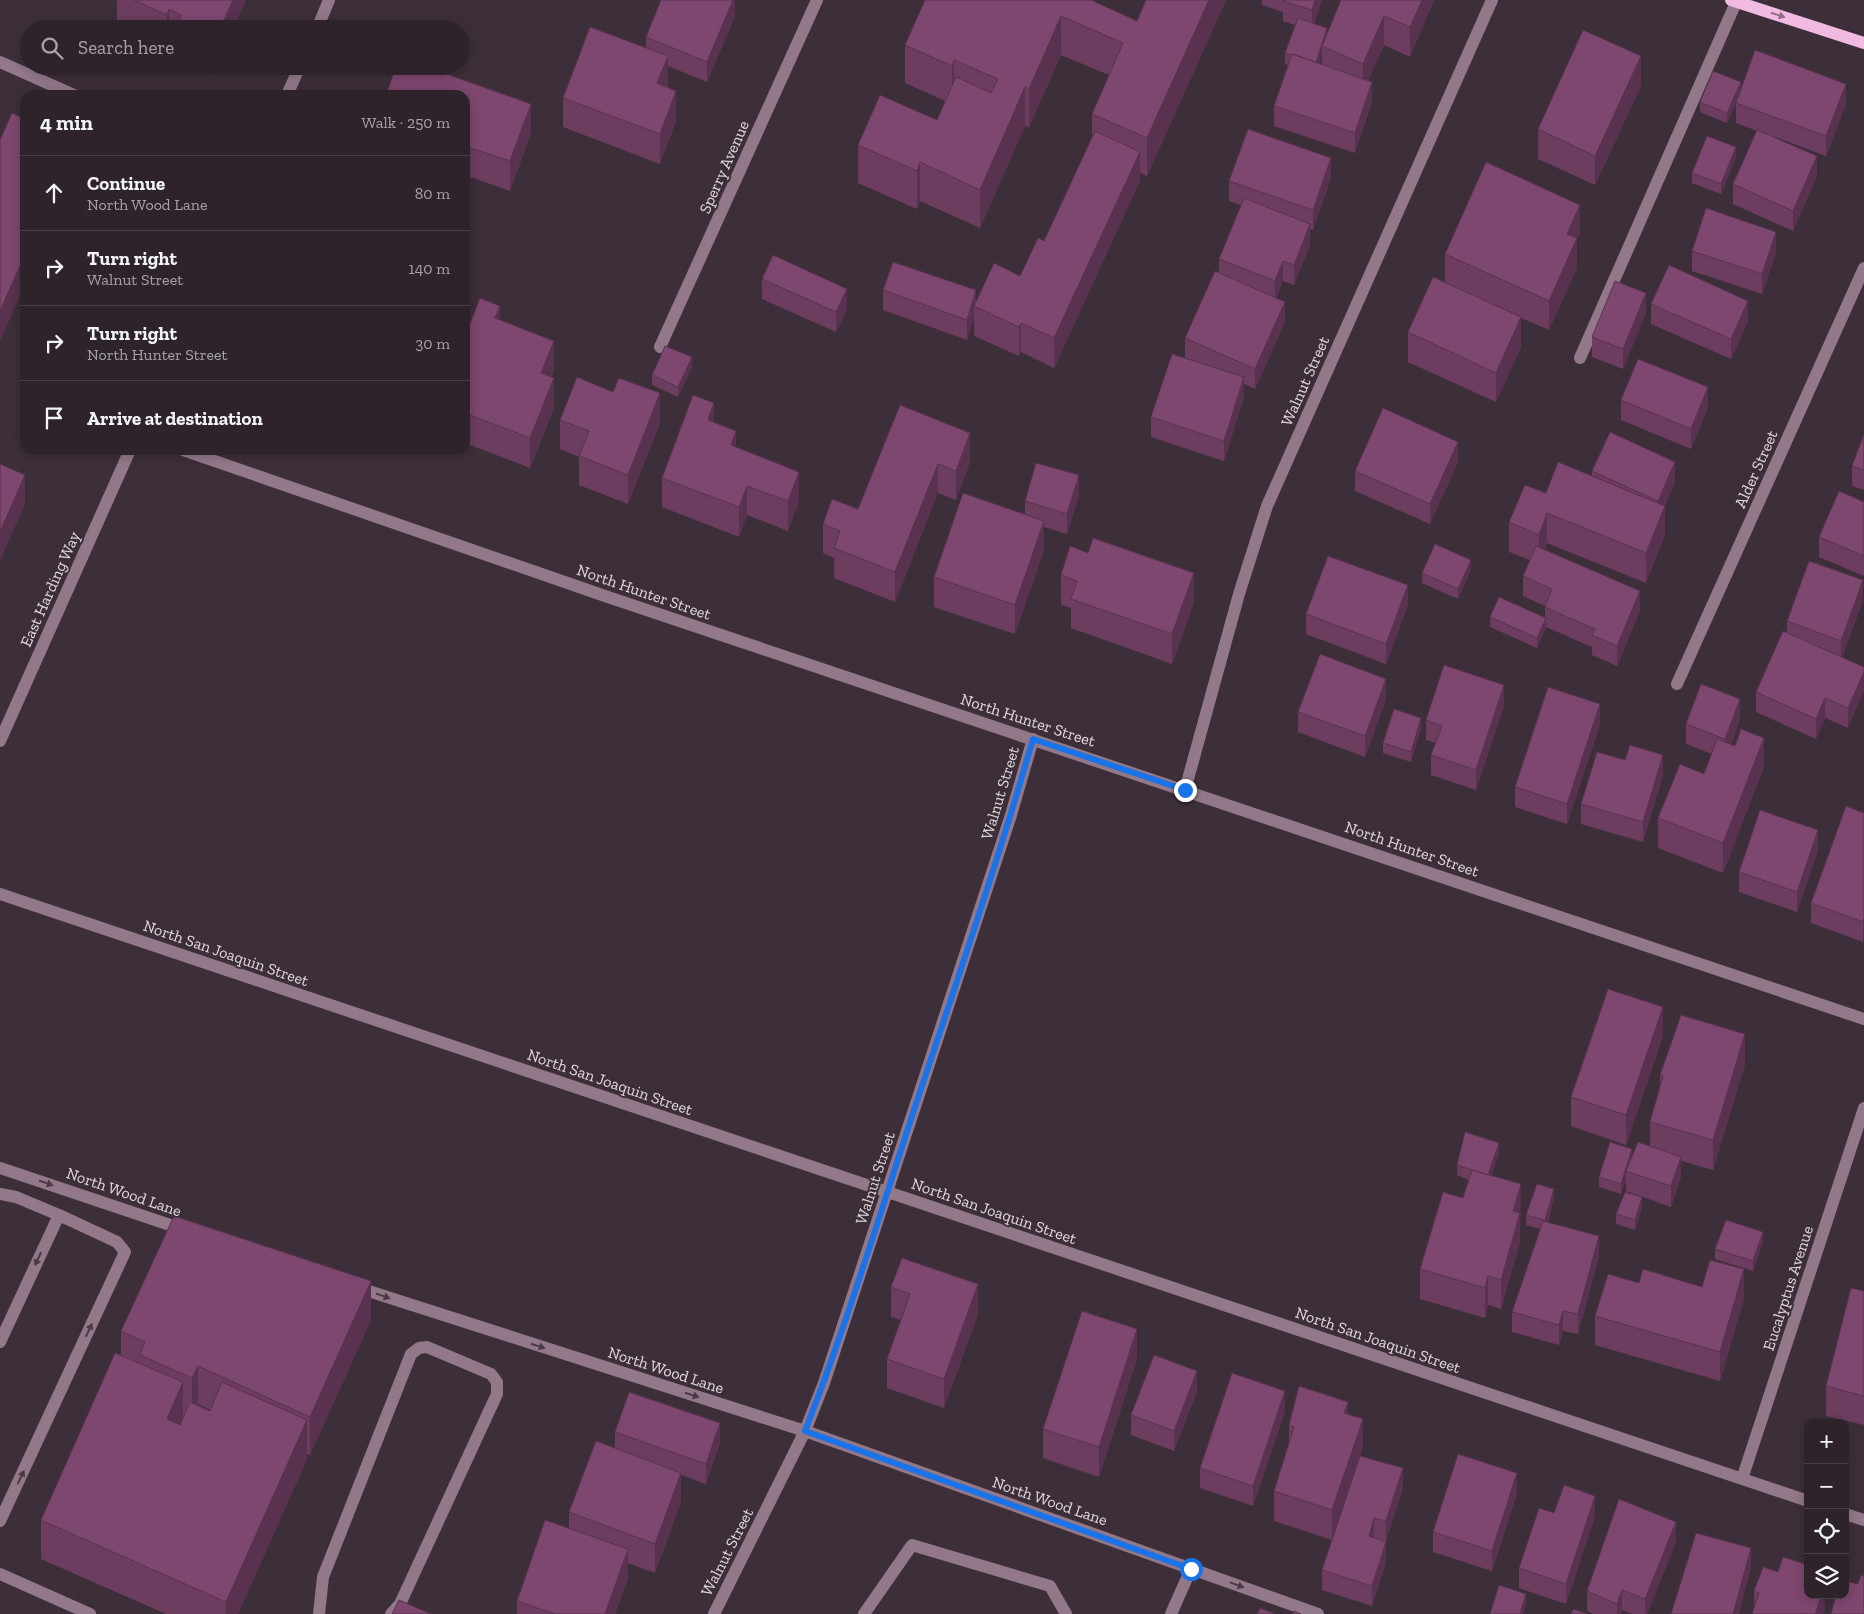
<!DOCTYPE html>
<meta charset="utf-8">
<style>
body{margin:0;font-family:"Zilla Slab",serif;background:#3a2f37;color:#f1f3f6}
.controls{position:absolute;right:15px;bottom:15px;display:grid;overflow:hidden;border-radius:10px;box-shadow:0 2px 12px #0003}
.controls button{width:45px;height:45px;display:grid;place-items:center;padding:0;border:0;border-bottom:1px solid #494047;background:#2e232b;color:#f1f3f6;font:25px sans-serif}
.stop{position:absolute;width:15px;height:15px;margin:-11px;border:4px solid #1a73e8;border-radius:50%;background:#fff}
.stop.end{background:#1a73e8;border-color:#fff;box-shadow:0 1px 5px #0008}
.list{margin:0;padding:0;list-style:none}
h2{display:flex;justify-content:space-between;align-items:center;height:65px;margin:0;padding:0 20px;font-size:21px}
h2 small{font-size:16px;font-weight:400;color:#a7a4a9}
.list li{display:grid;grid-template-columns:32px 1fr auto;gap:15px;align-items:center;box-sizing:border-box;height:75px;padding:0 20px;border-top:1px solid #494047}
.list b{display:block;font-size:19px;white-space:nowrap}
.list p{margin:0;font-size:16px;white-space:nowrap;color:#a7a4a9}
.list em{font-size:16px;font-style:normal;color:#a7a4a9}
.icon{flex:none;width:28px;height:28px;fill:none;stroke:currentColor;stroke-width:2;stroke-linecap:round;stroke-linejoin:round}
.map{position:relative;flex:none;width:1864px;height:1614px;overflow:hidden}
.search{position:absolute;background:#2e232b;box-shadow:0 2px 12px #0003;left:20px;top:20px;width:450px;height:55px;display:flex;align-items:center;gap:12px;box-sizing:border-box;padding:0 18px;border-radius:28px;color:#a7a4a9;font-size:19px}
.panel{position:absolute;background:#2e232b;box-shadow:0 2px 12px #0003;left:20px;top:90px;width:450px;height:365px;border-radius:15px}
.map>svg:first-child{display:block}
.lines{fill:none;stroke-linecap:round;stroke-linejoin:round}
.minor{stroke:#93788a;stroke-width:12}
.major{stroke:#f1bbe1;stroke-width:12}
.wall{fill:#6c3d5f;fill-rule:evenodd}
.shaded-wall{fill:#58324e}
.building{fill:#7e476f;stroke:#58324e}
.oneway{fill:#8e6e85}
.oneway2{fill:#4a3a45}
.route{stroke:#1a73e8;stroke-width:6}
.labels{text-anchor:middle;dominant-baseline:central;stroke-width:4;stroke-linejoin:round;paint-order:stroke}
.street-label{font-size:16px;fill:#e2d9df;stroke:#3d2f39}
</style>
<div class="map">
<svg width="1864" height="1614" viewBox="0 0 1864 1614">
<rect width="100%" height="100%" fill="#3d2f39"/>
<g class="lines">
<path class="minor" d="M317 29 329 0
M0 62 74 95
M287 95 300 66
M660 347 817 0
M1580 358 1737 0
M183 450 608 597 1864 1019
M1677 684 1864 268
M0 741 130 450
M1185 790 1239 594 1267 506 1492 0
M0 894 1808 1501
M0 1168 185 1230
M0 1194 16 1197 59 1215 117 1242 125 1252 0 1521
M356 1287 805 1431 1318 1614
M0 1342 59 1215
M1742 1479 1864 1108
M1845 1514 1864 1520
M0 1574 90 1614
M319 1614 323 1577 411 1354 419 1348 427 1347 491 1374 497 1382V1394L400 1604 391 1614
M714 1614 805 1431 824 1383 1011 815 1033 739
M864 1614 912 1545 1050 1586 1066 1614
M1171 1614 1191 1569"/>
<path class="major" d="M1731 0 1864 43"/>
</g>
<path class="wall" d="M117 0H246L233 29H132L117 22Z
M735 0V16L707 82 668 66V86L667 88 676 121 660 164 563 127V98L646 48V37Z
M925 0 1137 21 1146 0H1226L1147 176 1140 173V181L1054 368 1021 352 1019 356 974 336V317L967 340 883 310V290L976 301 1020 276 1044 241 1092 137V114L1109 75 1061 55 1029 127 1025 126 980 228 920 201 917 209 858 183V145L937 120 945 101 905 83V45Z
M1262 0H1322L1314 24 1327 33 1434 0 1410 57 1384 45 1368 80 1372 102 1355 153 1274 126V106L1288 65 1285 64V53L1295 25 1283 21V12L1262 5ZM1322 55V64L1319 63Z
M190 66H216L212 76Z
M1641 86 1595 185 1538 159V129Z
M1741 90 1846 104 1826 156 1775 137 1817 176 1793 231 1733 204V184L1757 131 1736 123V103L1727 123 1700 112V102Z
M465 95 531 133 510 191 465 175Z
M1736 157 1721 194 1692 183V173Z
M1331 178 1313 230 1310 229V245L1294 285 1283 281 1276 299 1285 322 1255 389 1244 384V397L1224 461 1151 437V417L1185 358V338L1219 273V259L1241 205 1229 201V181Z
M1580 234 1577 239V268L1549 330 1521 318V347L1496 402 1408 362V332L1445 282V254Z
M1692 251 1776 252 1762 294 1692 271Z
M762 279 847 309 836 332 762 299Z
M1651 304 1748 321 1731 359 1651 324Z
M1646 313 1623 369 1592 357V337Z
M500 320 554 371 551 377 554 408 530 468 465 443V337Z
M692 367 678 397 652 385V375Z
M613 392 660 423 628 504 579 485V457L560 449V420Z
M1621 400 1708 407 1691 449 1621 420Z
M900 405 970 462 956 500 938 493 895 602 834 578V558L823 553V524L858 509Z
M714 422 736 448 799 501 788 531 747 515 739 537 662 507V478Z
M1864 434V490L1852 486V466Z
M1458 462 1430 524 1355 491V471Z
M1592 471 1675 482 1665 505V535L1646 583 1547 543 1545 549 1640 611 1617 666 1592 655V647L1546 627 1537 648 1490 627V617H1545V606L1523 596V576L1530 560 1509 552V522L1546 493 1592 476Z
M1079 495 1067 534 1044 527V550L1015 634 934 607V577L1025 514V501Z
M1864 502V576L1819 557V537Z
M1471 570 1458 599 1422 583V573Z
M1061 575 1194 602 1172 664 1071 628V608L1061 605Z
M1863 600 1842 657 1864 667 1848 728 1825 718 1816 739 1756 712V692L1787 633V621Z
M1408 605 1386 664 1306 634V614Z
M1386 699 1365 757 1298 732V712Z
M1504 705 1476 790 1431 775V755L1435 743 1426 740V720Z
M1740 719 1731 745 1764 767 1723 873 1658 848V818L1704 774 1712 754 1686 744V724Z
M1600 724 1567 824 1515 807V787Z
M1421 728 1411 762 1383 753V743Z
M1625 760 1663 775 1643 842 1581 824V804Z
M1864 813 1863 942 1811 923V903Z
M1818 850 1797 912 1739 892V872Z
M1663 1036 1626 1145 1571 1126V1097Z
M1745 1064 1713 1170 1681 1161V1177L1671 1207 1626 1191V1179L1621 1194 1599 1187V1177L1632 1155 1650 1146V1122L1660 1087V1075Z
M1499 1153 1491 1176 1521 1214 1520 1217V1242L1501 1309 1488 1305 1485 1318 1420 1299V1269L1463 1198 1469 1180 1457 1175V1165Z
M1554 1199 1548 1222 1599 1256 1578 1334 1563 1331 1559 1345 1512 1332V1312L1540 1229 1526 1225V1215Z
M1642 1207 1635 1230 1616 1224V1214Z
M1763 1242 1753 1271 1715 1259V1249Z
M1639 1283 1702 1287 1744 1299 1720 1381 1595 1345V1316Z
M891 1287 978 1314 944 1408 887 1388V1359L901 1320 891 1317Z
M1864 1291V1425L1826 1416V1386Z
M371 1320 310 1455 307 1454V1459L238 1614H166L41 1559V1520L121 1355V1331ZM198 1404 210 1410V1411L197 1405Z
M1137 1359 1099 1477 1043 1458V1429Z
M1197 1391 1174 1451 1131 1435V1415Z
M1285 1411 1253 1506 1200 1488V1468Z
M1348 1414 1363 1448 1360 1456 1403 1488 1386 1541V1562L1372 1606 1322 1590V1570L1332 1540 1274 1521V1491L1289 1445V1425Z
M615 1432 720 1443 706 1484 681 1475V1502L655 1573 628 1563V1578L615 1614H517V1601L569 1528V1512L615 1448Z
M1517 1493 1492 1571 1433 1552V1532Z
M1595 1516 1566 1604 1519 1588V1568Z
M1676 1542 1647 1614H1632L1622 1610 1621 1614H1593L1587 1611V1591Z
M1754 1591 1808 1595H1825V1608L1823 1614H1752L1754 1609Z"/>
<path class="shaded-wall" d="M233 0H246L233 29H220Z
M733 0H735V16L707 82V62Z
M1209 0H1226L1147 176V138Z
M1315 0H1322L1312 30V10Z
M1422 0H1434L1410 57V27Z
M169 9V29H167V15Z
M1061 16V55L1029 127V89Z
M1384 16V45L1363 93V64Z
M1327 28V38L1322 46V55L1315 74V63Z
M668 56V86L657 113V83Z
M1641 56V86L1595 185V156Z
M954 60V99L952 104V66Z
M212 66H216L212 76Z
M1372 82V102L1355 153V133Z
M1741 82V92L1727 123V113Z
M1846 84V104L1826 156V136Z
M1025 87V126L980 228V190Z
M676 91V121L660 164V134Z
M531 104V133L510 191V161Z
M1736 147V157L1721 194V184Z
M1140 152V181L1054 368V338Z
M1817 156V176L1793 231V211Z
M1331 158V178L1313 230V210Z
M920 162V201L917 209V171Z
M1580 205V234L1577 239V268L1549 330V301L1567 234Z
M1310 224V245L1294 285V265Z
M1776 232V252L1762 294V274Z
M25 255V285L0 341V311Z
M1283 261V281L1275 301V281Z
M847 289V309L836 332V312Z
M976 290V307L974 306V317L967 340V320Z
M1646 293V313L1623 369V349Z
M1748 301V321L1731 359V339Z
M1285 302V322L1255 389V369Z
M500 306V335L495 318Z
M1521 317V347L1496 402V373Z
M1021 323V352L1019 356V327Z
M554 341V371L541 403V373Z
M692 357V367L678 397V387Z
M1244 377V397L1224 461V441Z
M554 378V408L530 468V438Z
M1708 387V407L1691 449V429Z
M660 393V423L628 504V475Z
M714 403V433L708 420Z
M736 431V460L731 445Z
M970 433V462L956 500V471Z
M1458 442V462L1430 524V504Z
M1675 462V482L1658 521V501Z
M938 464V493L895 602V572Z
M799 472V501L788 531V501Z
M25 475V504L0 561V532Z
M1079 475V495L1067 534V514Z
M747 486V515L739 537V507Z
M1665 506V535L1646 583V553Z
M1547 513V543L1539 564V535Z
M1044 521V550L1015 634V605Z
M1471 560V570L1458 599V589Z
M1194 573V602L1172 664V634Z
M1863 580V600L1841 661V641Z
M1408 585V605L1386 664V644Z
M1640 591V611L1617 666V646Z
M1546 618V628L1537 648V638Z
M1864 672V692L1848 728V708Z
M1386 679V699L1365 757V736Z
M1504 685V705L1476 790V770Z
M1825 698V718L1816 739V719Z
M1740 699V719L1725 759V739Z
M1600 704V724L1567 824V804Z
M1421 718V728L1411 762V752Z
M1764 738V767L1723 873V843Z
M1663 755V775L1643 842V822Z
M1818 830V850L1797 912V892Z
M1864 919V940L1863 942V922Z
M1663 1007V1036L1626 1145V1115Z
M1745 1034V1064L1713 1170V1140Z
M1499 1143V1153L1488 1186V1176Z
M1632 1149V1159L1626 1171V1179L1621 1194V1184Z
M1681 1157V1177L1671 1207V1186Z
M1521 1184 1520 1242 1501 1309V1280L1513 1211Z
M1554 1189V1199L1545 1230V1220Z
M1642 1197V1207L1635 1230V1220Z
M1763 1232V1242L1753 1271V1261Z
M1599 1236V1256L1578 1334V1314Z
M1744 1269V1299L1720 1381V1352Z
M1488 1276V1305L1485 1318V1288Z
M371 1281V1320L310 1455V1417Z
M978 1284V1314L944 1408V1379Z
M1563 1311V1331L1559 1345V1325Z
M1137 1329V1359L1099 1477V1447Z
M198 1366V1404L192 1417V1378Z
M1197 1371V1391L1174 1451V1431Z
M183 1382V1421L167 1457V1419Z
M1285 1391V1411L1253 1506V1486Z
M1348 1402V1432L1344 1413Z
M1363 1419V1448L1332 1540V1510Z
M307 1420V1459L238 1614H226V1602Z
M720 1423V1443L706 1484V1464Z
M1403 1468V1488L1386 1541V1521Z
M681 1473V1502L655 1573V1544Z
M1517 1473V1493L1492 1571V1551Z
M1595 1496V1516L1566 1604V1584Z
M1374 1518V1538L1369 1536Z
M1676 1522V1542L1647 1614H1645V1599Z
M1386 1542V1562L1372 1606V1586Z
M1751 1548V1568L1739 1614H1733Z
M628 1549V1578L615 1614H605Z
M1622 1590V1610L1621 1614H1617V1604Z
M1526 1594V1604L1523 1614H1520Z
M1822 1595H1825V1608L1823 1614H1815Z"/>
<path class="building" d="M134 0H233L220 29H175L181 15 169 9 167 15Z
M661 0H733L707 62 646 37Z
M925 0H1091L1137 21 1146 0H1209L1147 138 1092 114 1123 43 1061 16 1029 89 1025 87 980 190 920 162 917 171 858 145 880 95 937 120 956 77 991 93 998 79 954 60 952 66 905 45Z
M1283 0H1315L1312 10 1283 1Z
M1341 0H1422L1410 27 1384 16 1363 64 1322 46Z
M1298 18 1327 28 1316 62 1292 54 1291 55 1285 53Z
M590 27 668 56 657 83 676 91 660 134 563 98Z
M1583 30 1641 56 1595 156 1538 129Z
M1755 50 1846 84 1826 136 1736 103Z
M1292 54 1372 82 1355 133 1274 106Z
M396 66H424L531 104 510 161 465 146V95H386Z
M1713 71 1741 82 1727 113 1700 102Z
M12 113 25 119V255L0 311V140Z
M1248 129 1331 158 1313 210 1229 181Z
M1757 130 1817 156 1793 211 1733 184Z
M1095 131 1140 152 1054 338 1021 323 1019 327 974 306 994 263 1020 276 1038 238 1044 241Z
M1707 136 1736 147 1721 184 1692 173Z
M1486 162 1580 205 1567 234 1577 238 1549 301 1445 254Z
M1244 198 1310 224 1294 265 1283 261 1275 281 1219 259Z
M1706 208 1776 232 1762 274 1692 251Z
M773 255 847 289 836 312 762 279Z
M893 262 976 290 967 320 883 290Z
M1669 265 1748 301 1731 339 1651 304Z
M1215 271 1285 302 1255 369 1185 338Z
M1433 277 1521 317 1496 373 1408 332Z
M1615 281 1646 293 1623 349 1592 337Z
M480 298 500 306 495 318 554 341 541 373 554 378 530 438 465 413V337Z
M665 346 692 357 678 387 652 375Z
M1172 354 1244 377 1224 441 1151 417Z
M1638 359 1708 387 1691 429 1621 400Z
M577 377 613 392 619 378 660 393 628 475 579 456 589 431 560 420Z
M693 395 714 403 708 420 736 431 731 445 799 472 788 501 747 486 739 507 662 478Z
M900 405 970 433 956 471 938 464 895 572 834 548 840 531 823 524 832 499 858 509Z
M1383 408 1458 442 1430 504 1355 471Z
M1610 432 1675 462 1658 501 1592 471Z
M1864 434V470L1852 466Z
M1558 462 1665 506 1646 553 1547 513 1539 535 1509 522 1525 485 1546 493Z
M1036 463 1079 475 1067 514 1025 501Z
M0 464 25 475 0 532Z
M1839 491 1864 502V556L1819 537Z
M963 493 1044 521 1015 605 934 577Z
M1093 538 1194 573 1172 634 1071 599 1077 581 1061 575 1070 546 1088 553Z
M1435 544 1471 560 1458 589 1422 573Z
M1536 546 1640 591 1617 646 1592 635 1595 629 1545 607 1552 589 1523 576Z
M1328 556 1408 585 1386 644 1306 614Z
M1809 561 1863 580 1841 641 1787 621Z
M1499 597 1546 618 1537 638 1490 617Z
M1783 631 1864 667V672L1848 708 1825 698 1816 719 1756 692Z
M1320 654 1386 679 1365 736 1298 712Z
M1444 665 1504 685 1476 770 1431 755 1442 726 1426 720Z
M1701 684 1740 699 1725 739 1686 724Z
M1548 687 1600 704 1567 804 1515 787Z
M1394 709 1421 718 1411 752 1383 743Z
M1741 729 1764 738 1723 843 1658 818 1680 764 1704 774 1717 739 1735 746Z
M1630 745 1663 755 1643 822 1581 804 1597 752 1625 760Z
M1846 806 1864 813V919L1863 922 1811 903Z
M1760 810 1818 830 1797 892 1739 872Z
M1608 989 1663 1007 1626 1115 1571 1097Z
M1681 1015 1745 1034 1713 1140 1650 1122 1663 1076 1660 1075Z
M1465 1132 1499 1143 1488 1175 1472 1170 1457 1165Z
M1610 1142 1632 1149 1621 1184 1599 1177Z
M1638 1142 1681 1157 1671 1186 1626 1171Z
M1472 1170 1521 1184 1513 1211 1520 1213 1501 1280 1488 1276 1485 1288 1420 1269 1443 1192 1463 1198Z
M1537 1184 1554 1189 1545 1220 1526 1215Z
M1625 1192 1642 1197 1635 1220 1616 1214Z
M174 1216 371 1281 310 1417 198 1366 192 1378 140 1355 145 1342 121 1331Z
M1726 1220 1763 1232 1753 1261 1715 1249Z
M1543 1221 1599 1236 1578 1314 1563 1311 1559 1325 1512 1312Z
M902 1258 978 1284 944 1379 887 1359 910 1294 891 1287Z
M1710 1260 1744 1269 1720 1352 1595 1316 1608 1274 1639 1283 1643 1269 1702 1287Z
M1851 1288 1864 1291V1396L1826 1386Z
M1082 1311 1137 1329 1099 1447 1043 1429Z
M115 1353 183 1382 167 1419 180 1425 190 1402 210 1411 222 1382 307 1420 226 1602 41 1520Z
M1154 1355 1197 1371 1174 1431 1131 1415Z
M1232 1373 1285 1391 1253 1486 1200 1468Z
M1299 1386 1348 1402 1344 1413 1363 1419 1332 1510 1274 1491 1294 1427 1289 1425Z
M629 1392 720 1423 706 1464 615 1432Z
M596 1441 681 1473 655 1544 569 1512Z
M1458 1454 1517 1473 1492 1551 1433 1532Z
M1360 1456 1403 1468 1386 1521 1374 1518 1369 1536 1386 1542 1372 1586 1322 1570Z
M1564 1485 1595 1496 1566 1584 1519 1568 1539 1508 1554 1513Z
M1619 1499 1676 1522 1645 1599 1622 1590 1617 1604 1587 1591Z
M545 1520 628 1549 605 1614H555L517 1601Z
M1696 1533 1751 1548 1733 1614H1671Z
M1783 1557 1808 1565V1595H1822L1815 1614H1752L1759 1593 1754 1591 1763 1567 1778 1572Z
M1861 1575 1864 1576V1614H1831L1836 1595H1845V1581L1858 1584Z
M1499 1585 1526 1594 1520 1614H1490Z
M399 1600 431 1614H392Z
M1260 1608 1275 1614H1257Z
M1573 1609 1588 1614H1571Z
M1294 1611 1301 1614H1293Z"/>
<defs><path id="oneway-solid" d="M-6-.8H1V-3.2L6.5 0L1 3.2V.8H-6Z" transform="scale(1.25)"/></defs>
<use class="oneway" href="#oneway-solid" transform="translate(1778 15) rotate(18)"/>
<g class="oneway2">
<use href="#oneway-solid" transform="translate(46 1183) rotate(19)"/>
<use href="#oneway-solid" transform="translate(38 1259) rotate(115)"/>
<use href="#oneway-solid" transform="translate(383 1296) rotate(19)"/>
<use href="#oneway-solid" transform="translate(89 1330) rotate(-65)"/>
<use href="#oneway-solid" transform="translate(538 1346) rotate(18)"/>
<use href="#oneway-solid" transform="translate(692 1395) rotate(18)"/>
<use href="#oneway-solid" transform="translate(21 1477) rotate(-65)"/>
<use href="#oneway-solid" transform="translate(1237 1585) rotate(20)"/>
</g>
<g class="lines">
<path class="route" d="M1185 790 1033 739C997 864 955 987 914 1110 879 1217 846 1326 805 1431L1191 1569"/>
</g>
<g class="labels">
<g class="street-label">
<text transform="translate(724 167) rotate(-66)">Sperry Avenue</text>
<text transform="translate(1305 381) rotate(-66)">Walnut Street</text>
<text transform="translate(1756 469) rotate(-66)">Alder Street</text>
<text transform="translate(50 589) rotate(-66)">East Harding Way</text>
<text transform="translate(644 592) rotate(19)">North Hunter Street</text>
<text transform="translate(1028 720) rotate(18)">North Hunter Street</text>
<text transform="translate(1000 793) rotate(-73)">Walnut Street</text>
<text transform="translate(1412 849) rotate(19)">North Hunter Street</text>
<text transform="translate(226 953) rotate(19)">North San Joaquin Street</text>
<text transform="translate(610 1082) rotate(19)">North San Joaquin Street</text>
<text transform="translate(875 1178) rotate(-72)">Walnut Street</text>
<text transform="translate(124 1192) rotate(19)">North Wood Lane</text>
<text transform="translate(994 1211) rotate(19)">North San Joaquin Street</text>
<text transform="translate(1788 1288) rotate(-72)">Eucalyptus Avenue</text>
<text transform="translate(1378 1340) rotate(19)">North San Joaquin Street</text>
<text transform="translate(666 1370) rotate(18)">North Wood Lane</text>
<text transform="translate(1050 1501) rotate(19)">North Wood Lane</text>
<text transform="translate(727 1552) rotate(-63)">Walnut Street</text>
</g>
</g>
</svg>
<div class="controls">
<button>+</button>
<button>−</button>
<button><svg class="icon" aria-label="locate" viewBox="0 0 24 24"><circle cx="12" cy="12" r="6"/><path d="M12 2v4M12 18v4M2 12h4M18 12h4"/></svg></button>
<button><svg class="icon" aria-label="layers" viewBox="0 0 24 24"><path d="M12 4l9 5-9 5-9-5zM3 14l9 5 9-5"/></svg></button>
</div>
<div class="stop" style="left:1191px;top:1569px"></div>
<div class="stop end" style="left:1185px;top:790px"></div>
<div class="search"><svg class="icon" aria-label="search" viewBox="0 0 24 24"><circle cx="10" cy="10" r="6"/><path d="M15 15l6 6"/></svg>Search here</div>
<section class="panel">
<h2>4 min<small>Walk · 250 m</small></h2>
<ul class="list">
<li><svg class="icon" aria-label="ahead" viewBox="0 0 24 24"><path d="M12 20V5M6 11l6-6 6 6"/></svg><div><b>Continue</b><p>North Wood Lane</p></div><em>80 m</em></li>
<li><svg class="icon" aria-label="right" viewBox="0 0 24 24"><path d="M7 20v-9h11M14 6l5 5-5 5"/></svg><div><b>Turn right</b><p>Walnut Street</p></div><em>140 m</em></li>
<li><svg class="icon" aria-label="right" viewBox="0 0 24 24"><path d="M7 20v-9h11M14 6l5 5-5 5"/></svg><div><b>Turn right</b><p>North Hunter Street</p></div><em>30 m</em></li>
<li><svg class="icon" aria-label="arrive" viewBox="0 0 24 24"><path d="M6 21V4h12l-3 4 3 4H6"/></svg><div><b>Arrive at destination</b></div></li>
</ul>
</section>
</div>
